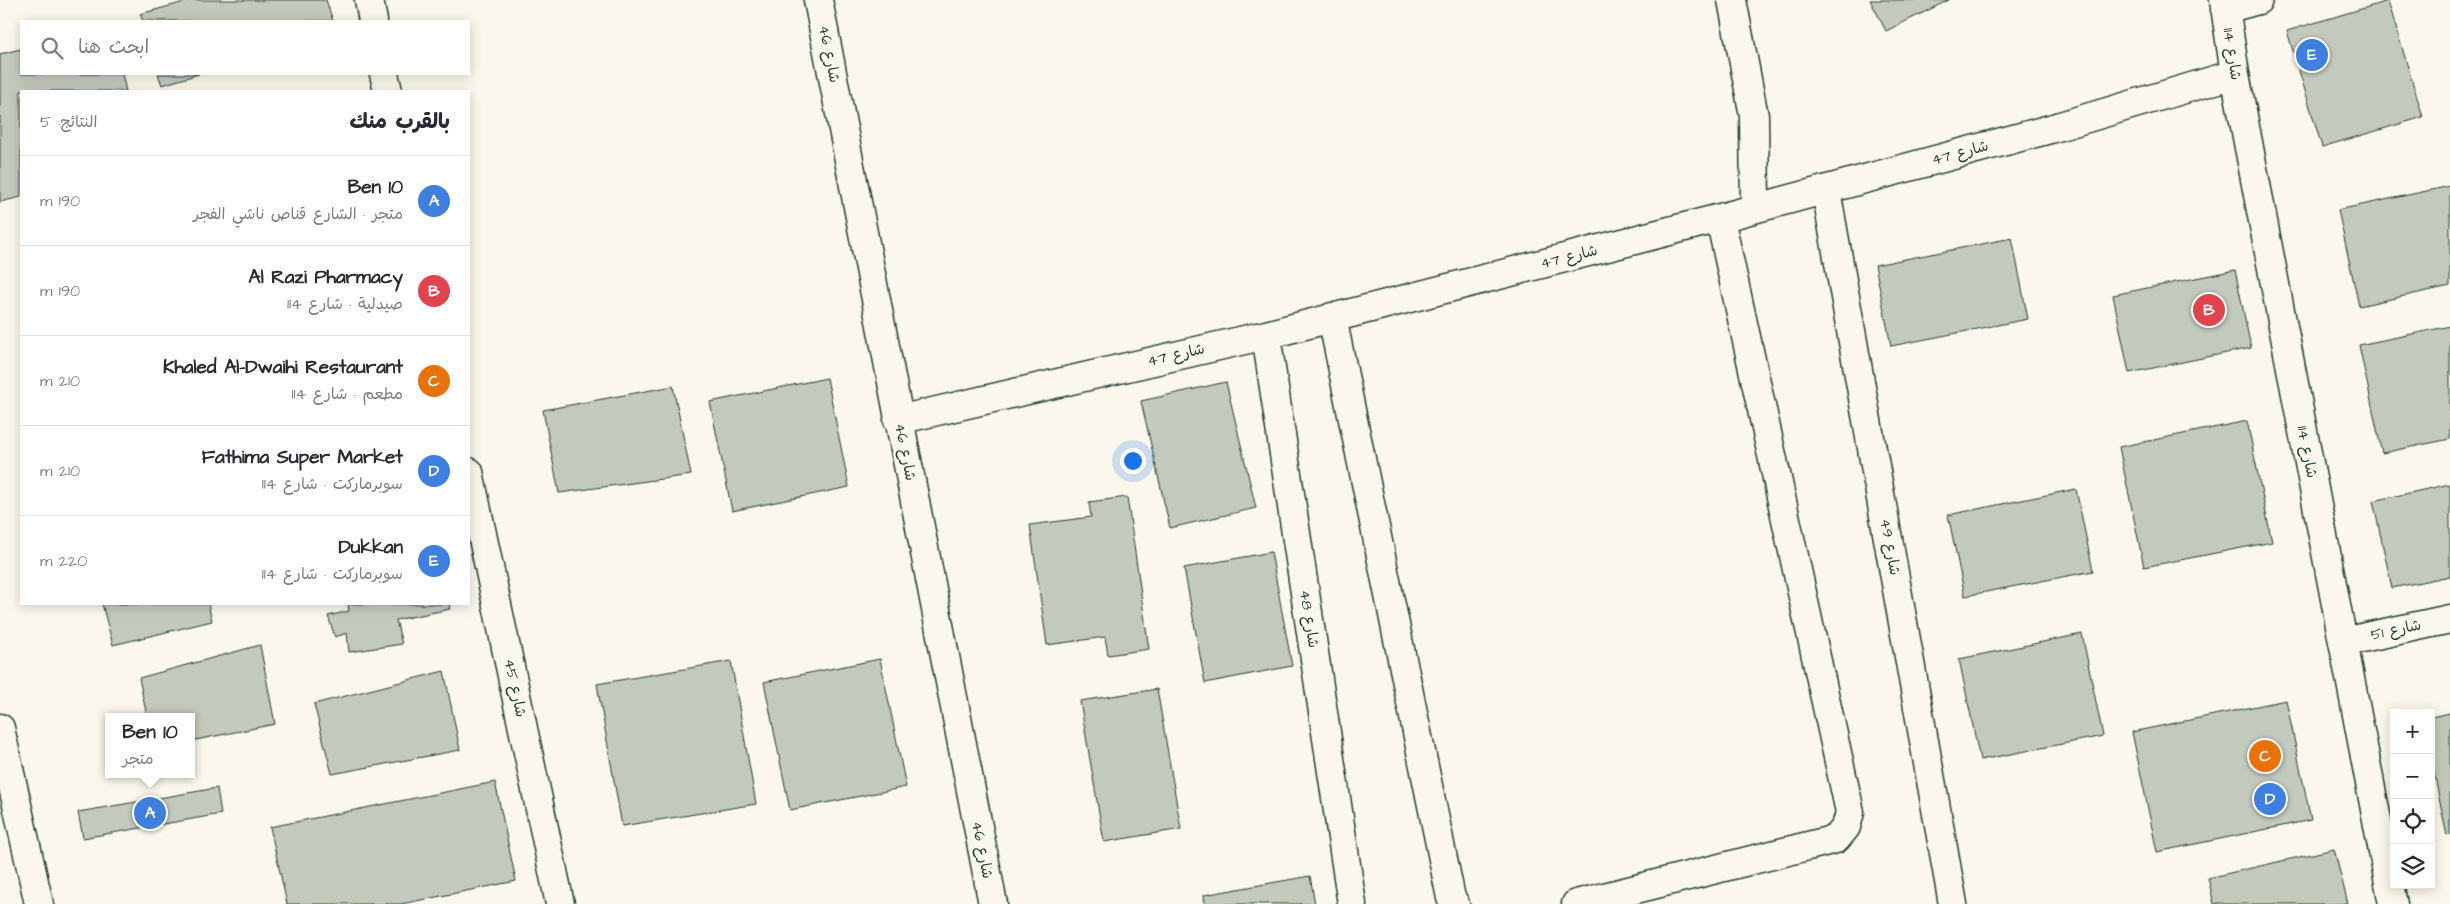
<!DOCTYPE html>
<html lang="ar">
<meta charset="utf-8">
<style>
body{margin:0;font-family:"Architects Daughter","Playpen Sans Arabic",sans-serif;background:#f2f2f3;color:#2b2b33;direction:rtl}
.controls{position:absolute;right:15px;bottom:15px;display:grid;overflow:hidden;border-radius:0px;box-shadow:0 2px 12px #0003}
.controls button{width:45px;height:45px;display:grid;place-items:center;padding:0;border:0;border-bottom:1px solid #e1e1e2;background:#fff;color:#2b2b33;font:25px sans-serif}
.you{position:absolute;left:1132px;top:460px;width:18px;height:18px;margin:-12px;border:4px solid #fff;border-radius:50%;background:#1a73e8;box-shadow:0 0 0 8px #1a73e833}
.badge{display:grid;place-items:center;width:32px;height:32px;border-radius:50%;background:#c8321e;color:#fff;font-size:16px;font-weight:700}
.pin{position:absolute;translate:-50% -50%;border:2px solid #fff;box-shadow:0 1px 5px #0006}
.popup{position:absolute;left:105px;top:713px;width:90px;height:65px;box-sizing:border-box;display:grid;place-content:center;border-radius:0px;background:#fff;filter:drop-shadow(0 1px 4px #0005);font-size:16px;white-space:nowrap;color:#7c7c81}
.popup b{font-size:19px;color:#2b2b33}
.popup::after{content:'';position:absolute;left:50%;top:100%;margin-left:-10px;border:10px solid transparent;border-top-color:#fff}
.list{margin:0;padding:0;list-style:none}
h2{display:flex;justify-content:space-between;align-items:center;height:65px;margin:0;padding:0 20px;font-size:21px}
h2 small{font-size:16px;font-weight:400;color:#7c7c81}
.list li{display:grid;grid-template-columns:32px 1fr auto;gap:15px;align-items:center;box-sizing:border-box;height:90px;padding:0 20px;border-top:1px solid #e1e1e2}
.list b{display:block;font-size:19px;white-space:nowrap}
.list p{margin:0;font-size:16px;white-space:nowrap;color:#7c7c81}
.list em{font-size:16px;font-style:normal;color:#7c7c81}
.icon{flex:none;width:28px;height:28px;fill:none;stroke:currentColor;stroke-width:2;stroke-linecap:round;stroke-linejoin:round}
.map{position:relative;flex:none;width:2450px;height:904px;overflow:hidden;direction:ltr}
.search{position:absolute;background:#fff;box-shadow:0 2px 12px #0003;left:20px;top:20px;width:450px;height:55px;display:flex;align-items:center;gap:12px;box-sizing:border-box;padding:0 18px;border-radius:0px;color:#7c7c81;font-size:19px}
.panel{position:absolute;background:#fff;box-shadow:0 2px 12px #0003;left:20px;top:90px;width:450px;height:515px;border-radius:0px;direction:rtl}
.map>svg:first-child{display:block}
.building{fill:#c4c9be;stroke:#1f3d34}
.lines{fill:none;stroke-linecap:round;stroke-linejoin:round}
.minor-casing{stroke:#1f3d34;stroke-width:31}
.minor{stroke:#fbf7ec;stroke-width:28}
.labels{text-anchor:middle;dominant-baseline:central;stroke-width:4.5;stroke-linejoin:round;paint-order:stroke}
.street-label{font-size:15px;fill:#1f3d34;stroke:#fbf7ec}
</style>
<div class="map">
<svg width="2450" height="904" viewBox="0 0 2450 904">
<rect width="100%" height="100%" fill="#fbf7ec"/>
<filter id="ink" filterUnits="userSpaceOnUse"><feTurbulence type="fractalNoise" baseFrequency=".02" numOctaves="2"/><feDisplacementMap in="SourceGraphic" scale="10" xChannelSelector="R" yChannelSelector="G"/><feConvolveMatrix kernelMatrix="1 2 1 2 8 2 1 2 1" color-interpolation-filters="sRGB"/></filter>
<g filter="url(#ink)">
<path class="building" d="M192 0H326L333 21H143L140 14Z
M1870 0H1949L1886 31Z
M2388 1 2423 117 2322 147 2287 31Z
M21 49V74H122L126 91H21V197L0 202V54Z
M158 74H199L162 85Z
M2450 186V286L2359 306 2338 210Z
M2012 238 2028 319 1891 346 1875 265Z
M2235 270 2251 348 2129 373 2113 295Z
M2450 326V439L2382 453 2359 345Z
M827 378 849 487 732 511 710 402Z
M1226 382 1256 508 1170 528 1141 401Z
M673 386 691 475 559 493 543 410Z
M2247 421 2272 542 2144 567 2119 447Z
M2450 484V576L2392 588 2373 501Z
M2076 489 2093 571 1965 596 1948 515Z
M1127 497 1149 649 1108 655 1105 637 1047 645 1030 525 1091 517 1089 502Z
M1271 552 1292 666 1205 683 1184 568Z
M102 604H208L212 621 113 645Z
M348 604H449L450 609 396 620 402 644 349 652 347 633 335 637 328 616 349 611Z
M2082 634 2103 736 1980 760 1959 659Z
M260 645 275 724 191 741V717H147L139 678Z
M880 659 906 787 790 810 764 682Z
M731 661 756 804 622 826 597 684Z
M444 671 460 750 332 774 314 704Z
M1157 689 1181 829 1104 842 1080 701Z
M2286 700 2311 820 2157 852 2132 732Z
M2450 713V835L2447 836 2431 758V717Z
M495 782 516 881 401 904H287L270 827Z
M217 788 221 814 83 838 78 812Z
M2334 849 2348 904H2214L2208 878Z
M1310 876 1315 904H1205L1204 895Z"/>
<g class="lines">
<g class="minor-casing">
<path id="minor" d="M369 0 373 21
M818 0 993 904
M1732 0 1754 116 1755 208
M2224 0 2235 74 2393 904
M2225 9 2258 0
M384 74 388 91
M1826 190 1953 904
M1332 317 1451 898 1455 904
M1266 335 1352 904
M898 420 1266 335 1720 218 2050 129 2235 74
M469 472 560 904
M2343 642 2450 619
M0 728 39 904
M1576 904 1836 839 1846 827 1850 812 1720 218"/>
</g>
<use href="#minor" class="minor"/>
</g>
</g>
<g class="labels">
<g class="street-label">
<text transform="translate(829 54) rotate(79)">شارع 46</text>
<text transform="translate(2232 54) rotate(81)">شارع 114</text>
<text transform="translate(1960 153) rotate(-15)">شارع 47</text>
<text transform="translate(1569 257) rotate(-14)">شارع 47</text>
<text transform="translate(1176 355) rotate(-13)">شارع 47</text>
<text transform="translate(905 452) rotate(79)">شارع 46</text>
<text transform="translate(2307 452) rotate(79)">شارع 114</text>
<text transform="translate(1890 547) rotate(80)">شارع 49</text>
<text transform="translate(1309 619) rotate(81)">شارع 48</text>
<text transform="translate(2396 630) rotate(-12)">شارع 51</text>
<text transform="translate(515 688) rotate(78)">شارع 45</text>
<text transform="translate(982 850) rotate(79)">شارع 46</text>
</g>
</g>
</svg>
<div class="controls">
<button>+</button>
<button>−</button>
<button><svg class="icon" aria-label="locate" viewBox="0 0 24 24"><circle cx="12" cy="12" r="6"/><path d="M12 2v4M12 18v4M2 12h4M18 12h4"/></svg></button>
<button><svg class="icon" aria-label="layers" viewBox="0 0 24 24"><path d="M12 4l9 5-9 5-9-5zM3 14l9 5 9-5"/></svg></button>
</div>
<div class="you"></div>
<div class="pin badge" style="left:150px;top:813px;background:#3f7fe0">A</div>
<div class="popup"><b>Ben 10</b>متجر</div>
<div class="pin badge" style="left:2209px;top:310px;background:#e0444e">B</div>
<div class="pin badge" style="left:2265px;top:756px;background:#e8710a">C</div>
<div class="pin badge" style="left:2270px;top:799px;background:#3f7fe0">D</div>
<div class="pin badge" style="left:2312px;top:55px;background:#3f7fe0">E</div>
<div class="search"><svg class="icon" aria-label="search" viewBox="0 0 24 24"><circle cx="10" cy="10" r="6"/><path d="M15 15l6 6"/></svg>ابحث هنا</div>
<section class="panel">
<h2>بالقرب منك<small>النتائج: 5</small></h2>
<ul class="list">
<li><span class="badge" style="background:#3f7fe0">A</span><div><b>Ben 10</b><p>متجر · الشارع قناص ناشي الفجر</p></div><em>190 m</em></li>
<li><span class="badge" style="background:#e0444e">B</span><div><b>Al Razi Pharmacy</b><p>صيدلية · شارع 114</p></div><em>190 m</em></li>
<li><span class="badge" style="background:#e8710a">C</span><div><b>Khaled Al-Dwaihi Restaurant</b><p>مطعم · شارع 114</p></div><em>210 m</em></li>
<li><span class="badge" style="background:#3f7fe0">D</span><div><b>Fathima Super Market</b><p>سوبرماركت · شارع 114</p></div><em>210 m</em></li>
<li><span class="badge" style="background:#3f7fe0">E</span><div><b>Dukkan</b><p>سوبرماركت · شارع 114</p></div><em>220 m</em></li>
</ul>
</section>
</div>
